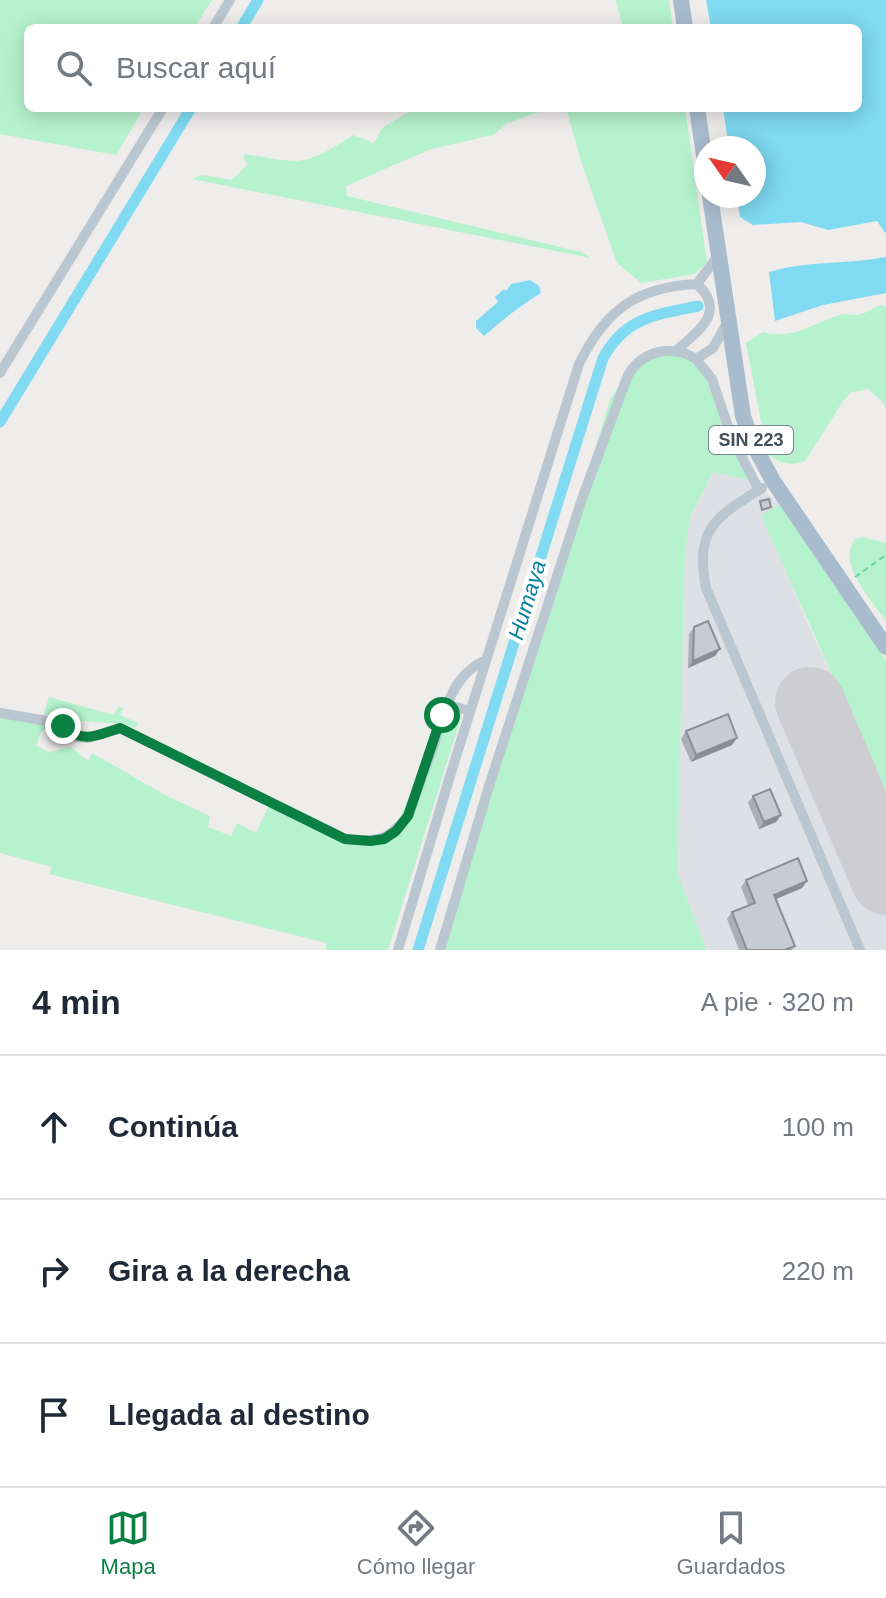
<!DOCTYPE html>
<html lang="es">
<meta charset="utf-8">
<style>
body{margin:0;font-family:Helvetica,sans-serif;background:#f2f2f3;color:#1f2937}
.compass{position:absolute;left:694px;top:136px;width:72px;height:72px;border-radius:50%;background:#fff;box-shadow:0 4px 20px #0003;rotate:304deg}
.stop{position:absolute;width:24px;height:24px;margin:-18px;border:6px solid #0b8043;border-radius:50%;background:#fff}
.stop.end{background:#0b8043;border-color:#fff;box-shadow:0 2px 8px #0008}
.list{margin:0;padding:0;list-style:none}
h2{display:flex;justify-content:space-between;align-items:center;height:104px;margin:0;padding:0 32px;font-size:34px}
h2 small{font-size:26px;font-weight:400;color:#747a83}
.list li{display:grid;grid-template-columns:52px 1fr auto;gap:24px;align-items:center;box-sizing:border-box;height:144px;padding:0 32px;border-top:2px solid #e0e1e3}
.list b{display:block;font-size:30px;white-space:nowrap}
.list em{font-size:26px;font-style:normal;color:#747a83}
.icon{flex:none;width:44px;height:44px;fill:none;stroke:currentColor;stroke-width:2;stroke-linecap:round;stroke-linejoin:round}
.map{position:relative;flex:none;width:886px;height:950px;overflow:hidden}
.search{position:absolute;background:#fff;box-shadow:0 4px 20px #0003;left:24px;right:24px;top:24px;height:88px;display:flex;align-items:center;gap:20px;box-sizing:border-box;padding:0 28px;border-radius:12px;color:#747a83;font-size:30px}
.sheet{height:536px;background:#fff}
nav{display:flex;justify-content:space-around;align-items:center;box-sizing:border-box;height:112px;border-top:2px solid #e0e1e3;background:#fff;font-size:22px;color:#747a83}
nav a{display:grid;justify-items:center;gap:4px}
nav .on{color:#0b8043}
.map>svg:first-child{display:block}
.airport{fill:#dde0e5}
.green{fill:#b6f2cd}
.water{fill:#7fdaf2}
.lines{fill:none;stroke-linecap:round;stroke-linejoin:round}
.canal{stroke:#7fdaf2;stroke-width:11}
.runway{stroke:#ceced2;stroke-width:70}
.path{stroke:#6bd29f;stroke-width:2;stroke-dasharray:6 4;stroke-linecap:butt}
.minor{stroke:#bbc7d0;stroke-width:10}
.primary{stroke:#a9bcce;stroke-width:16}
.wall{fill:#abafb5}
.shaded-wall{fill:#8b8e94}
.building{fill:#c7cbd3;stroke:#8b8e94;stroke-width:2}
.route{stroke:#0b8043;stroke-width:10}
.labels{text-anchor:middle;dominant-baseline:central;stroke-width:8;stroke-linejoin:round;paint-order:stroke}
.shield{fill:#fff;stroke:#7b848c;stroke-width:2}
.shield-label{font-size:18px;font-weight:bold;fill:#43505b}
.water-label{font-size:22px;font-style:italic;fill:#0480a0;stroke:#fff}
</style>
<div class="map">
<svg width="886" height="950" viewBox="0 0 886 950">
<rect width="100%" height="100%" fill="#efecec"/>
<path class="airport" d="M713 472 752 481 779 503 762 516 808 624 886 793V950H707L677 873 685 553 690 518Z"/>
<path class="green" d="M0 0H212L194 28H28V108H144L116 155 0 134Z
M616 0H669L673 28H615L622 24Z
M415 108 555 110H544L508 123 493 135 431 149 346 186 347 196 581 252 591 258 192 179 202 175 232 180 248 164 243 158 245 154C302 163 303 168 353 135L374 143 382 128Z
M566 108H685L707 262 695 274 641 283 617 263 581 161Z
M881 305 886 307V408L881 400 868 389 852 392 845 398 805 461C790 467 779 463 767 453L746 343 763 332C795 340 810 324 840 315 847 313 851 315 858 315 865 314 874 307 881 305Z
M678 347 708 368 752 481 713 472 690 517 685 553 677 873 707 950H441L610 400 632 365Z
M779 504 886 661V850L820 698 838 688 761 516Z
M863 537 886 543V621C872 600 836 564 855 539Z
M49 697 114 715 118 707 123 708 120 715 138 723 136 728 125 724 79 721 44 714Z
M448 711 462 715 388 950H325L327 943 49 874 52 867 0 853V715L51 724 41 732 36 746 49 752 71 747 88 761 92 753 167 796 210 816 208 827 231 836 237 823 256 833 272 799 342 836 392 835Z"/>
<path class="water" d="M706 0H886V234L877 221 828 230 801 222 753 225 740 217 737 196H754V148H729L723 108H858V28H711Z
M886 257V293L823 305 775 321 769 272C810 260 845 265 886 257Z
M530 280 539 286 541 293C520 306 502 320 484 336L476 328V321L498 302 495 297 503 290H507L511 284Z"/>
<g class="lines">
<path class="canal" d="M241 28 258 0
M0 422 191 108
M418 950 603 358C626 317 655 315 698 306"/>
<path class="runway" d="M810 702 886 880"/>
<path class="path" d="M855 577 886 555"/>
<path class="minor" d="M213 28 230 0
M697 284 719 254
M696 359 712 379 732 438 759 490 762 488
M0 373 163 108
M759 490C714 518 695 530 706 588L860 950
M446 704 470 711
M0 713 53 722 63 726 76 737 88 738 120 728 345 839C377 842 387 842 408 816 417 792 425 768 434 744 445 712 451 675 486 660
M398 950 450 776 579 364C605 311 635 287 697 284 727 312 699 330 677 350
M440 950 489 786 583 496 628 375C643 350 673 344 696 359L713 348 727 323"/>
<path class="primary" d="M681 0 685 28
M697 108 706 169
M710 196 743 416 752 442 773 481 886 647"/>
</g>
<path class="wall" d="M694 627 720 649 715 656 688 668 689 634Z
M686 731 732 745 691 762 681 739Z
M753 796 781 815 776 822 759 829 748 803Z
M746 880 807 881 802 888 776 899 795 946 792 950H739L727 919 732 912 748 905 741 887Z"/>
<path class="shaded-wall" d="M720 649 715 656 688 668 693 661Z
M737 738 732 745 691 762 696 755Z
M781 815 776 822 759 829 764 822Z
M807 881 802 888 769 902 774 895Z"/>
<path class="building" d="M769 499 771 507 762 510 760 501Z
M708 621 720 649 693 661 694 627Z
M728 714 737 738 696 755 686 731Z
M770 789 781 815 764 822 753 796Z
M798 858 807 881 774 895 795 946 785 950H747L732 912 755 903 746 880Z"/>
<g class="lines">
<path class="route" d="M63 726C84 744 95 736 120 728L345 839 370 841 384 839 396 831 408 816 442 715"/>
</g>
<g class="labels">
<rect class="shield" x="709" y="426" width="84" height="28" rx="6"/>
<g class="shield-label">
<text x="751" y="440">SIN 223</text>
</g>
<g class="water-label">
<text transform="translate(527 600) rotate(-73)">Humaya</text>
</g>
</g>
</svg>
<svg class="compass" viewBox="-18 -18 36 36"><path d="M0-13l5 13h-10z" fill="#e53935"/><path d="M0 13l5-13h-10z" fill="#747a83"/></svg>
<div class="stop" style="left:442px;top:715px"></div>
<div class="stop end" style="left:63px;top:726px"></div>
<div class="search"><svg class="icon" aria-label="search" viewBox="0 0 24 24"><circle cx="10" cy="10" r="6"/><path d="M15 15l6 6"/></svg>Buscar aquí</div>
</div>
<section class="sheet">
<h2>4 min<small>A pie · 320 m</small></h2>
<ul class="list">
<li><svg class="icon" aria-label="ahead" viewBox="0 0 24 24"><path d="M12 20V5M6 11l6-6 6 6"/></svg><div><b>Continúa</b></div><em>100 m</em></li>
<li><svg class="icon" aria-label="right" viewBox="0 0 24 24"><path d="M7 20v-9h11M14 6l5 5-5 5"/></svg><div><b>Gira a la derecha</b></div><em>220 m</em></li>
<li><svg class="icon" aria-label="arrive" viewBox="0 0 24 24"><path d="M6 21V4h12l-3 4 3 4H6"/></svg><div><b>Llegada al destino</b></div></li>
</ul>
</section>
<nav>
<a class="on"><svg class="icon" aria-label="map" viewBox="0 0 24 24"><path d="M3 6l6-2 6 2 6-2v14l-6 2-6-2-6 2zM9 4v14M15 6v14"/></svg>Mapa</a>
<a><svg class="icon" aria-label="directions" viewBox="0 0 24 24"><path d="M12 3l9 9-9 9-9-9zM9 14v-3h6M13 9l2 2-2 2"/></svg>Cómo llegar</a>
<a><svg class="icon" aria-label="saved" viewBox="0 0 24 24"><path d="M7 4h10v16l-5-4-5 4z"/></svg>Guardados</a>
</nav>
